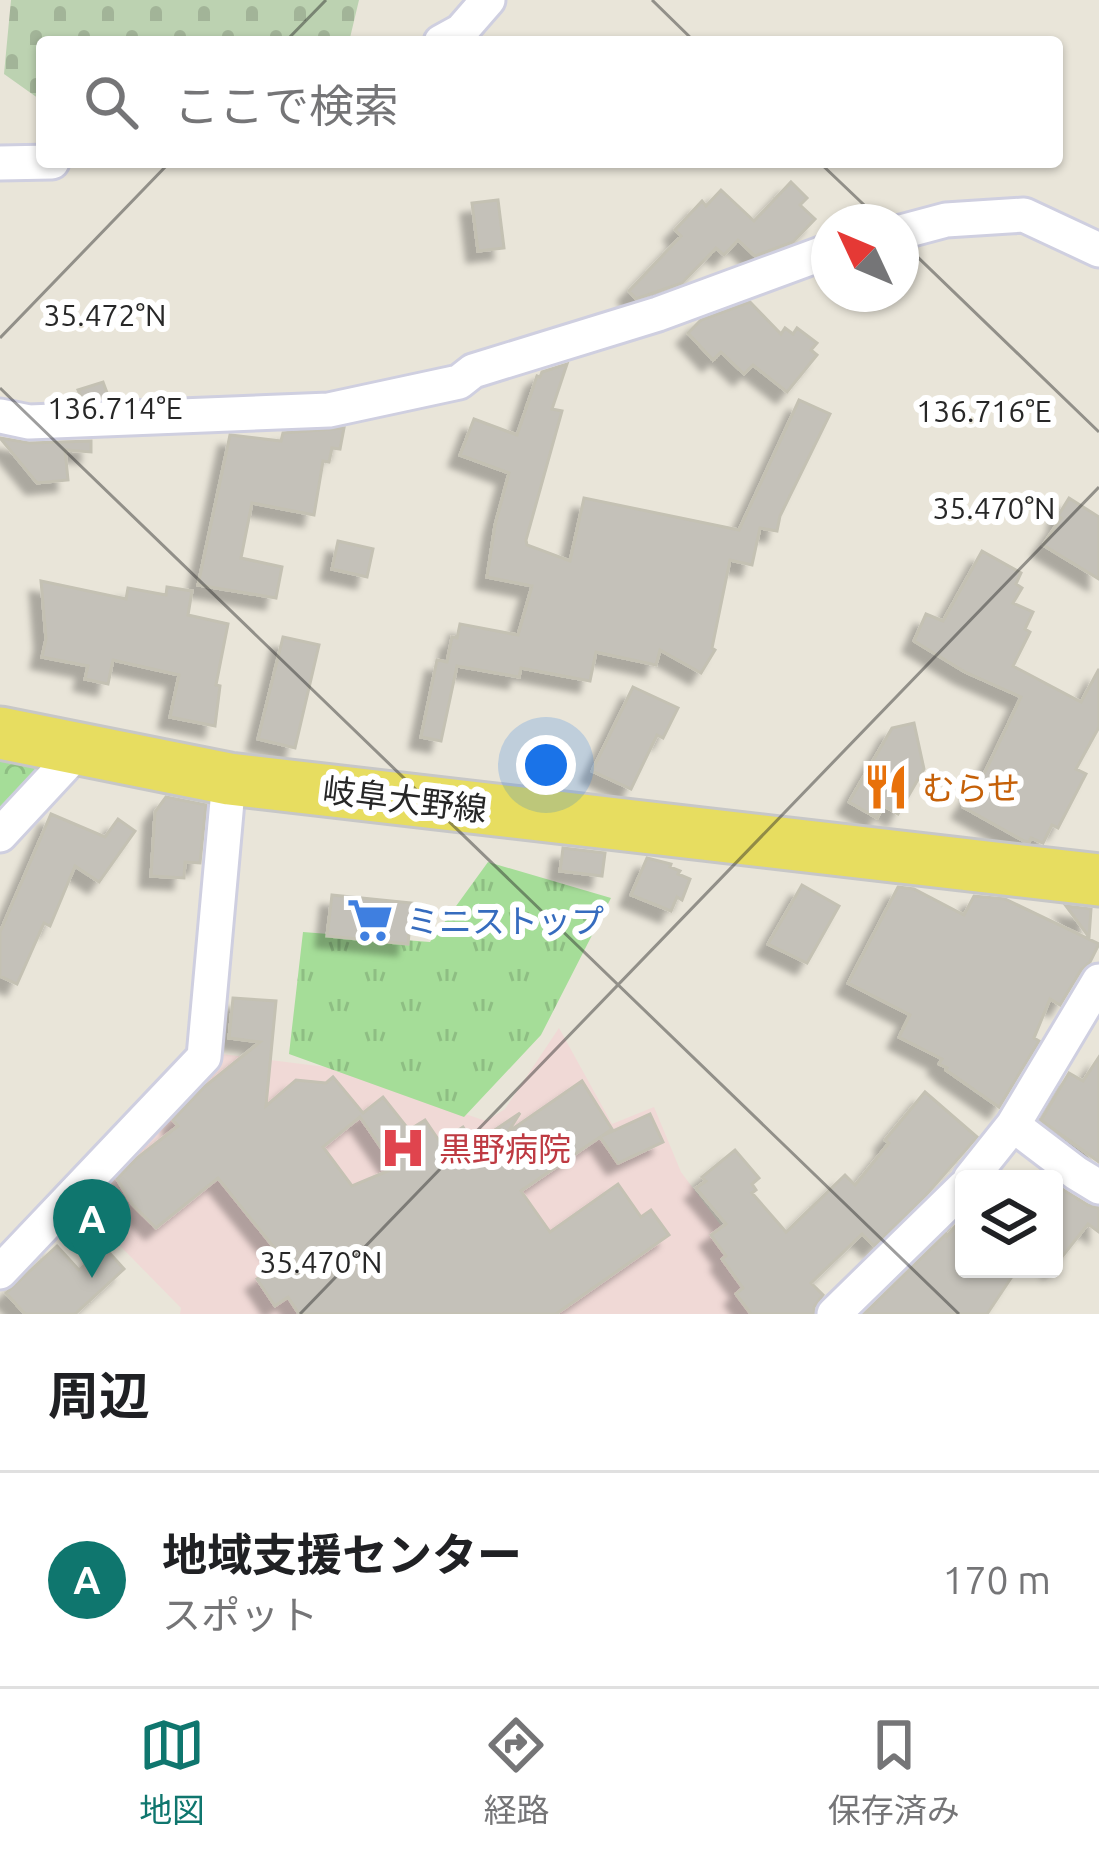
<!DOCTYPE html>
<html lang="ja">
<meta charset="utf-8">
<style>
body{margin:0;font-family:Ubuntu,"Noto Sans JP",sans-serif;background:#f6f6f6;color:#202124}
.controls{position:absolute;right:36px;bottom:36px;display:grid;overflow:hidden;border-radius:12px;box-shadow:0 3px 9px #0004}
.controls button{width:108px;height:108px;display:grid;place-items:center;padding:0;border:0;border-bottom:3px solid #e0e0e0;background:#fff;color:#202124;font:60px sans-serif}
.compass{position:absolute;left:811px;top:204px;width:108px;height:108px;border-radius:50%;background:#fff;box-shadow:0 3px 9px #0004;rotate:314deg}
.you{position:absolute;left:546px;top:765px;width:42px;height:42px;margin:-30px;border:9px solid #fff;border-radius:50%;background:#1a73e8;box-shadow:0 0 0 18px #1a73e833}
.badge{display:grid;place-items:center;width:78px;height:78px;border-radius:50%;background:#0f766e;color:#fff;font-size:39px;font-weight:700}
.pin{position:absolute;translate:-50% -99px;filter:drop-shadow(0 3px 6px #0008)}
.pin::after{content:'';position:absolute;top:63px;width:42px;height:36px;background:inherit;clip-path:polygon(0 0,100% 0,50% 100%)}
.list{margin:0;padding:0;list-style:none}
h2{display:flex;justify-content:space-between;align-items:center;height:156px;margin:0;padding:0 48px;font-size:51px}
h2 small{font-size:39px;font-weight:400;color:#757577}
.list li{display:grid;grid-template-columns:78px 1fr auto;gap:36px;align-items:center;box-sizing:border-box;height:216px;padding:0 48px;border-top:3px solid #e0e0e0}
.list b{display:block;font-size:45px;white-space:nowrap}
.list p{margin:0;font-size:39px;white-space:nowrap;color:#757577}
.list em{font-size:39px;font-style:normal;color:#757577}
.icon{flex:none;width:66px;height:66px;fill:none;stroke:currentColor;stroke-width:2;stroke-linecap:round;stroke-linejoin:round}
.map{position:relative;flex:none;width:1099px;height:1314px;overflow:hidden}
.search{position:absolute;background:#fff;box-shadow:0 3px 9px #0004;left:36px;right:36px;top:36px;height:132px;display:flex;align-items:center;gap:30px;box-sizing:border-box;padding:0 42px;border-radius:12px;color:#757577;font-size:45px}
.sheet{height:372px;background:#fff}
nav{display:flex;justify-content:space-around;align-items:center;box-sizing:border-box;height:168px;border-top:3px solid #e0e0e0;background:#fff;font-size:33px;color:#757577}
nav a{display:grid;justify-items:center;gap:6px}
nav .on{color:#0f766e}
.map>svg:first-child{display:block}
.medical{fill:#f0d9d6}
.grass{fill:url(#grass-tufts)}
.forest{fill:url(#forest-crowns)}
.cemetery{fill:url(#cemetery-stones)}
.building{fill:#c4c1b9;stroke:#c4c1b3;stroke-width:3;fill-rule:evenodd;filter:url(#shadow)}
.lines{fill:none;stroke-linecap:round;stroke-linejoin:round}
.street-casing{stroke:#cfcfe0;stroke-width:39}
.primary-casing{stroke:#c7c7c7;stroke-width:57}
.street{stroke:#fff;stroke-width:33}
.primary{stroke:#e7dd60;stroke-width:51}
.ticks{fill:none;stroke:#272727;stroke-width:3;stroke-opacity:0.45}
.labels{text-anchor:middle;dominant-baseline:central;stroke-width:12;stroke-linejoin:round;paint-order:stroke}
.food-label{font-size:33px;fill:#c56008;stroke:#fff;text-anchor:start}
.street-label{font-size:33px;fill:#272727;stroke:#fff}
.shop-label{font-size:33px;fill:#366cbe;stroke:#fff;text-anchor:start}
.health-label{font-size:33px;fill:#be3a42;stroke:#fff;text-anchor:start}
.ticks-label{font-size:30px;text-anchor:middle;fill:#272727;stroke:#fff;stroke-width:12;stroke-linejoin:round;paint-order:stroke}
</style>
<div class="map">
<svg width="1099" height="1314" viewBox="0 0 1099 1314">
<defs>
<pattern id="grass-tufts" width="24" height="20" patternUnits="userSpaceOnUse" patternTransform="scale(3)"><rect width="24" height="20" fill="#a5dd98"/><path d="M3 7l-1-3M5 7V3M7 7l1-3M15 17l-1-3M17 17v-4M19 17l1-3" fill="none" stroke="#8ebe83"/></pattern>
<pattern id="forest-crowns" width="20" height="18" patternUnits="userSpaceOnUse" patternTransform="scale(3)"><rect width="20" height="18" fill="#a5dd98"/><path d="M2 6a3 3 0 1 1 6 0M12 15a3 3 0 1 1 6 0" fill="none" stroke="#8ebe83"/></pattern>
<pattern id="cemetery-stones" width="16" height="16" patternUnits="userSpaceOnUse" patternTransform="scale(3)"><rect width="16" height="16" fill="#bcd2b1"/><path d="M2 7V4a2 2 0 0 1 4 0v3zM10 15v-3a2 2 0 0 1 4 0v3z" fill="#a2b498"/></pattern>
<filter id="shadow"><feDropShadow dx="-11" dy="11" stdDeviation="3" flood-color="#0004"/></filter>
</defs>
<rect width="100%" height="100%" fill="#e9e5d9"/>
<path class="medical" d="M559 1028 612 1124 654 1107 681 1172 787 1314H180L181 1308 81 1206 222 1054 326 1067 486 1121 505 1109Z"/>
<path class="grass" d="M488 862 611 898 541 1035 464 1117 289 1054 303 932 430 942Z"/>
<path class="forest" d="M0 750 52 762 0 816Z"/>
<path class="cemetery" d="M11 0H359L349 42H42V101L4 74Z"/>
<path class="building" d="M791 182 807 198 800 205 815 219 793 242 755 256 738 240 724 255 716 248 682 283 636 299 629 291 681 236 675 230 702 201 706 206 721 190 754 221Z
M498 200 504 248 478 251 472 203Z
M750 302 781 334 785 328 793 334 797 328 817 343 811 350 817 355 787 392 753 365 744 374 721 352 713 360 688 333 701 320Z
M567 364 552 409 562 411 526 540 527 545 570 561 584 498 739 530 799 400 830 414 780 516 777 531 760 528 752 565 730 560 712 648 715 650 701 673 660 650 656 665 596 652 590 681 521 668 519 677 457 666 441 741 421 737 437 660 447 662 452 637 457 638 460 624 518 635 532 586 487 577 495 525 509 473 460 455 474 419 517 435 537 376 540 377 542 372Z
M103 382 109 398 82 399 78 390Z
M344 428 340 449 332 448 329 462 323 461 314 515 252 503 241 558 282 567 276 598 198 585 230 435 281 441 283 433Z
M0 438 29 443 91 441V452L65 450 68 480 37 483Z
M1069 498 1099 517V579L1043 545 1061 518 1058 516Z
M338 541 373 549 367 577 332 569Z
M982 551 1021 573 1016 584 1022 588 1013 603 1033 612 1025 629 1030 632 1013 666 1081 702 1099 669V727L1076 769 1086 774 1058 828 1052 825 1043 843 1031 838 1029 842 1024 841 963 807 986 770 1021 697 965 672 914 641 926 614 943 621Z
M41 581 126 599 128 588 166 595 167 587 192 591 188 615 228 624 216 685 220 686 215 726 170 717 179 675 113 660 108 684 85 679 88 666 42 657 46 639Z
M283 637 319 645 295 748 258 739Z
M633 687 678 708 663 738 657 735 631 789 592 771Z
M914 723 924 769 898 814 884 806 877 818 849 802 892 728Z
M166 797 206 805 200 863 185 862 184 878 151 876 155 812Z
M51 814 105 837 118 819 135 831 99 882 75 866 50 926 44 923 17 984 0 976V932Z
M563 848 605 853 602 876 560 871Z
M647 858 671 864 670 867 680 871 678 874 690 879 682 900 677 897 671 911 631 895Z
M802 885 839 906 807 963 768 944Z
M898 887 914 889 964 915 974 896 1005 899 1099 944 1090 962 1081 970 1060 1005 1050 999 1034 1038 1039 1041 999 1107 946 1070 947 1068 939 1064 942 1059 899 1037 910 1015 848 983Z
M332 895 412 903 408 944 327 936Z
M1066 906 1091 909 1089 937Z
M233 998 276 1001 266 1106 296 1080 326 1083 333 1077 363 1113 383 1097 409 1130 425 1120 440 1142 463 1127 474 1144 520 1113 508 1132 582 1081 612 1129 602 1136 650 1114 663 1142 618 1163 600 1137 521 1191 550 1232 618 1184 641 1217 651 1210 669 1235 556 1314H299L288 1297 275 1306 257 1279 284 1260 218 1178 156 1228 132 1204 117 1179 137 1158 178 1126 173 1120 204 1087 260 1042 229 1038ZM360 1117 395 1168 352 1186 323 1147Z
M1099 1057V1162L1041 1120 1069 1073 1083 1081Z
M925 1092 977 1137 926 1195 874 1246 862 1234 811 1283 823 1295 814 1307V1314H751L736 1294 743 1288 722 1259 726 1256 711 1235 726 1224 696 1188 706 1181 702 1177 735 1150 759 1178 752 1184 756 1190 752 1193 786 1232 845 1175 855 1185 889 1143 885 1140Z
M1062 1189 1088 1205 1099 1208V1232L1088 1224 1054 1267V1199Z
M964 1216V1269H1017L987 1314H864L946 1234 947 1236Z
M57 1246 79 1270 104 1247 124 1269 75 1314H25L6 1293Z"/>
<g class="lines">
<g class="street-casing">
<path id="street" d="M441 42 461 31 488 0
M0 163 52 162
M901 232 946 220 1024 215 1099 250
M0 416 29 422 329 410 459 382 473 371 658 314 829 251
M0 835 79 750
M1013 1125 1076 1173 1099 1187
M970 1179 1013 1125 1099 981
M0 1272 204 1057 229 779
M834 1314 964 1187"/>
</g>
<g class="primary-casing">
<path id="primary" d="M0 733 229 779 1099 880"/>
</g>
<use href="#street" class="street"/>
<use href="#primary" class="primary"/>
</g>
<path class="ticks" d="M652 0 695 42M285 42 326 0M819 162 882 222M901 241 1099 432M0 338 170 162M0 388 959 1314M300 1314 1099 487"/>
<defs>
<g id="restaurant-bare" transform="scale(3.6)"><path d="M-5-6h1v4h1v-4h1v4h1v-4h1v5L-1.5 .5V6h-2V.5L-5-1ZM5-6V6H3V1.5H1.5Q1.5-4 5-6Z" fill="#e8710a" stroke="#fff" stroke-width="2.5" paint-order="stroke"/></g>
<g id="supermarket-bare" transform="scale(3.6)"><path d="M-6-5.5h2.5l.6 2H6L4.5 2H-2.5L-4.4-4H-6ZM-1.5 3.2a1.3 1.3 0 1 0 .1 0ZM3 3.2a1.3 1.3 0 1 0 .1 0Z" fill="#3f7fe0" stroke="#fff" stroke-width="2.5" paint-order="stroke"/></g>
<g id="hospital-bare" transform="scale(3.6)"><path d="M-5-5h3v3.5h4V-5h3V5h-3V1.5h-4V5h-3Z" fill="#e0444e" stroke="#fff" stroke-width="2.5" paint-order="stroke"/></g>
</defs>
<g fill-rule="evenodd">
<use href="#restaurant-bare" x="886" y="787"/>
<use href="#supermarket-bare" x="370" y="920"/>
<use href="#hospital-bare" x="403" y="1148"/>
</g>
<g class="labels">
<g class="food-label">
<text x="922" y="787">むらせ</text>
</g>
<g class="street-label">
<text transform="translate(405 799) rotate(7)">岐阜大野線</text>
</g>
<g class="shop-label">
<text x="406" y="920">ミニストップ</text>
</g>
<g class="health-label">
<text x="439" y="1148">黒野病院</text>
</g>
</g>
<g class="ticks-label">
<text x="105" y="326">35.472°N</text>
<text x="115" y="419">136.714°E</text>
<text x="984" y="422">136.716°E</text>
<text x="994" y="519">35.470°N</text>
<text x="321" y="1273">35.470°N</text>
</g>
</svg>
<div class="controls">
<button><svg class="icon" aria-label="layers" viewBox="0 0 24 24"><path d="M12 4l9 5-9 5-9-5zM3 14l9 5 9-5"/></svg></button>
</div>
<svg class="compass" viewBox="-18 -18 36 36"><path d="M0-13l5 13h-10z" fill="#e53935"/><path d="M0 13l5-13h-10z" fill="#757577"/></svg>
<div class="you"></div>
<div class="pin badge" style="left:92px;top:1278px">A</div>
<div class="search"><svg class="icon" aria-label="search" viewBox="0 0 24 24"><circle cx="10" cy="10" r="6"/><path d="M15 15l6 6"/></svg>ここで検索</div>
</div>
<section class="sheet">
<h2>周辺<small></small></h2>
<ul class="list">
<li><span class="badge">A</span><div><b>地域支援センター</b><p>スポット</p></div><em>170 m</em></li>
</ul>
</section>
<nav>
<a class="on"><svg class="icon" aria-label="map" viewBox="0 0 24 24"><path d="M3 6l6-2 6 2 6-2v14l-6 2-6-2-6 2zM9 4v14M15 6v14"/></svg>地図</a>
<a><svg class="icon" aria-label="directions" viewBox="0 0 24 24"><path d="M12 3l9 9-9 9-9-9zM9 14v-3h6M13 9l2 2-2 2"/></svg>経路</a>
<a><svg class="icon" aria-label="saved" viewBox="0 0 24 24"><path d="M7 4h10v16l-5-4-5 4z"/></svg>保存済み</a>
</nav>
